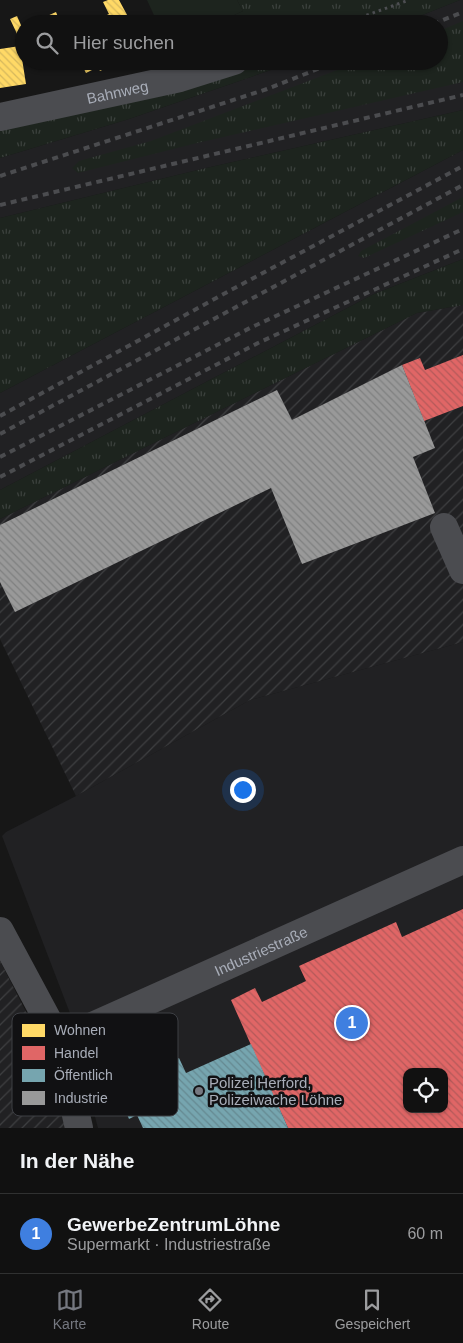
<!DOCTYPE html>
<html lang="de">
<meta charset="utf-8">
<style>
body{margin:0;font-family:Arial,sans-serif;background:#1e1f1f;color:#f1f3f6}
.controls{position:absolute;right:15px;bottom:15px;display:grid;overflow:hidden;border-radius:10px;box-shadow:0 1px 4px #0004}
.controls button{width:45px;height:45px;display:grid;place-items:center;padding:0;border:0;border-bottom:1px solid #303131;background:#111;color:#f1f3f6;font:25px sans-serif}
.you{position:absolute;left:242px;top:789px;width:18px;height:18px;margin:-12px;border:4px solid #fff;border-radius:50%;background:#1a73e8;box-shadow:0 0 0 8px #1a73e833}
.badge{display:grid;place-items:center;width:32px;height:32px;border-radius:50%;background:#757880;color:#fff;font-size:16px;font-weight:700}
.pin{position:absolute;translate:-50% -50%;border:2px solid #fff;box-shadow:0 1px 5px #0006}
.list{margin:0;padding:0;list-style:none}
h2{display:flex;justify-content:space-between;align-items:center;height:65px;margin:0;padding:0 20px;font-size:21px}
h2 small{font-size:16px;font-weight:400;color:#9c9d9f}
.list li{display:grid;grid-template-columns:32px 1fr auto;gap:15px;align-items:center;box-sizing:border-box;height:80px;padding:0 20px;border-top:1px solid #303131}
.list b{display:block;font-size:19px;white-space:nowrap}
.list p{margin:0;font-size:16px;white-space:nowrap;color:#9c9d9f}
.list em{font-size:16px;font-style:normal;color:#9c9d9f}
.icon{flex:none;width:28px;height:28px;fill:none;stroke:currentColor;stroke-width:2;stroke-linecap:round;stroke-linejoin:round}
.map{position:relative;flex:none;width:463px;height:1128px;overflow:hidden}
.search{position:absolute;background:#111;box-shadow:0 1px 4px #0004;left:15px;right:15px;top:15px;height:55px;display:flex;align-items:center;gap:12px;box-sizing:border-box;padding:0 18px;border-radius:28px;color:#9c9d9f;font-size:19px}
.sheet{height:145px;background:#111}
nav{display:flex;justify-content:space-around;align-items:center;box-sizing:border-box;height:70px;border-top:1px solid #303131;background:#111;font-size:14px;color:#9c9d9f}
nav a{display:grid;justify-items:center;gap:2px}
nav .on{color:#757880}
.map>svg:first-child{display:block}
.built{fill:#212123;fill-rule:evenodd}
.industrial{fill:url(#industrial-furrows)}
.grass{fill:url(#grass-tufts)}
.pitch{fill:#1d241e}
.homes{fill:url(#homes-back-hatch)}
.shops{fill:url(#shops-back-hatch);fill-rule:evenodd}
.public{fill:url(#public-back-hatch)}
.industry{fill:url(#industry-back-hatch)}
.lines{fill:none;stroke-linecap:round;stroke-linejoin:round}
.path{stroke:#4d4e52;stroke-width:3;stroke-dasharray:2.5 4;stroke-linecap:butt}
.minor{stroke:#4b4c50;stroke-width:28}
.rail{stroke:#4b4c4f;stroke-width:4;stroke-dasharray:6 5;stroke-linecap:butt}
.poi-dot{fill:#757880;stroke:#111113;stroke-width:2}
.labels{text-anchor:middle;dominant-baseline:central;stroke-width:5;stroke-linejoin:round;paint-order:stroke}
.street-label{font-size:15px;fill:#a8adb8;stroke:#111113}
.poi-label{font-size:15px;fill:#a8adb8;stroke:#111113;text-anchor:start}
.key{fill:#111113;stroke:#3e4045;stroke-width:1}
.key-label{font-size:14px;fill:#a8adb8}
</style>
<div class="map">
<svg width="463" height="1128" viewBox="0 0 463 1128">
<defs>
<pattern id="industrial-furrows" width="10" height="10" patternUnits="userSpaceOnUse" patternTransform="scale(1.25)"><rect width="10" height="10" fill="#212123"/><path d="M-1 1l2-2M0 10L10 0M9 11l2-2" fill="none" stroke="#3e3f41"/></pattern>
<pattern id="grass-tufts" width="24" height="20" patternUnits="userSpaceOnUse" patternTransform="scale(1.25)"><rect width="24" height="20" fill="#1d241e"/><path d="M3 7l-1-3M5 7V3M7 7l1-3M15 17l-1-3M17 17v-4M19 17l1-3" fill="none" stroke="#3b413d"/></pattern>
<pattern id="homes-back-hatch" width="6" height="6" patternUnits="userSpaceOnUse" patternTransform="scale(1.25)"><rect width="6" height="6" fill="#ffd966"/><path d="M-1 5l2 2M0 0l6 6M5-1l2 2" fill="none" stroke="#d6b85d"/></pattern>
<pattern id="shops-back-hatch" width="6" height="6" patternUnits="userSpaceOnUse" patternTransform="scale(1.25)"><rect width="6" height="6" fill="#e06666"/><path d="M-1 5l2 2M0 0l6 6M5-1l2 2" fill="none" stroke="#b45a5a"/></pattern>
<pattern id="public-back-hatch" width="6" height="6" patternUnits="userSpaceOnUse" patternTransform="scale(1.25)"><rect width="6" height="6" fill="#76a5af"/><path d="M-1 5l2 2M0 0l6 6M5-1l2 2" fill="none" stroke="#658991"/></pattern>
<pattern id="industry-back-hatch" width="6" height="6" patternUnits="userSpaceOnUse" patternTransform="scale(1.25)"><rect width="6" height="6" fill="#999"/><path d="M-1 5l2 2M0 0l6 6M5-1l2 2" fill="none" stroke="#7f8080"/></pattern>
</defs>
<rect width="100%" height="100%" fill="#171717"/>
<path class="built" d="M460 0H463V110L202 169 0 218V158L129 119 297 61H439V24H400Z
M463 150V259L374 294 0 490V393Z
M463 642V1128H98L88 1091 91 1068 2 836 6 832 76 796 250 700ZM407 1072H444V1109H407Z"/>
<path class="industrial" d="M463 305V642L250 700 76 796 0 639V519L417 313Z
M0 961 45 1049 68 1128H0Z"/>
<path class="grass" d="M237 0H460L400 24H215L243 11Z
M463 21V82L193 144 78 173 72 168 79 161 151 141 361 61H439V31Z
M176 61H297L129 119 0 158V127L188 82Z
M463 110V150L0 393V218L202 169Z
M463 197V212L364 258 358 256 361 251Z
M463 259V305L417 313 0 519V490L374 294Z"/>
<path class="pitch" d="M147 0H237L243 11 215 24H158Z"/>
<path class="homes" d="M108 0H119L132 24H88L109 14 103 2Z
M56 12 61 24H34L45 19V17Z
M17 16 24 32V34L18 36 10 19Z
M20 46 26 84 0 88V49Z
M80 61H121L100 71 98 67 86 73Z"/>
<path class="shops" d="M463 355V406L424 421 402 365 420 358 425 370Z
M463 909V1128H288L231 1000 255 988 262 1002 306 981 299 966 396 922 402 937ZM407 1072H444V1109H407Z"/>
<path class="public" d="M251 1044 288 1128H143L137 1115 129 1119 122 1103 130 1099 123 1084 179 1058 186 1073Z"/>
<path class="industry" d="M402 365 435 448 413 457 435 513 302 564 271 488 15 612 0 582V525L277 390 292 420Z"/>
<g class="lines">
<path class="path" d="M342 24 409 0"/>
<g class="minor">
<path id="s1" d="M0 117 180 78 234 61"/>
<path d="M444 527 463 570"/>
<path d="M0 931 59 1041 79 1128"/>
<path id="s2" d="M59 1041 463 860"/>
</g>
<path class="rail" d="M433 24 463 12
M0 176 267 89 338 61
M0 205 463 95
M0 416 231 290 463 166
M0 434 463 185
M0 457 250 328 463 229
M0 477 258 343 463 249"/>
</g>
<circle class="poi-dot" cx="199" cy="1091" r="5"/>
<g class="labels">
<g class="street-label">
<text stroke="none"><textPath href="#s1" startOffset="120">Bahnweg</textPath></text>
<text stroke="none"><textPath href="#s2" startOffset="221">Industriestraße</textPath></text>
</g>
<g class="poi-label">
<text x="209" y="1082">Polizei Herford,<tspan x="209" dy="17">Polizeiwache Löhne</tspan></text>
</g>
</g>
<rect x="12" y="1013" width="166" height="103" rx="8" class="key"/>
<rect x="22" y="1024" width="23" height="13" fill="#ffd966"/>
<rect x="22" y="1046" width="23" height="14" fill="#e06666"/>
<rect x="22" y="1069" width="23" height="13" fill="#76a5af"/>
<rect x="22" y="1091" width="23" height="14" fill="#999"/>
<g class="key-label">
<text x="54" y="1035">Wohnen</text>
<text x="54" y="1058">Handel</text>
<text x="54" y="1080">Öffentlich</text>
<text x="54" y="1103">Industrie</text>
</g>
</svg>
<div class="controls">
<button><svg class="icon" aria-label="locate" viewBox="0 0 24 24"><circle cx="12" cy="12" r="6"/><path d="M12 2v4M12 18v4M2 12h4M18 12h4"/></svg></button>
</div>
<div class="you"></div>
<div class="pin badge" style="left:352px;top:1023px;background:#3f7fe0">1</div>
<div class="search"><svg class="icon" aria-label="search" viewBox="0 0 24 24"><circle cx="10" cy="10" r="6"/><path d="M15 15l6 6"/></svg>Hier suchen</div>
</div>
<section class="sheet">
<h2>In der Nähe<small></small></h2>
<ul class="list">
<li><span class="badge" style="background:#3f7fe0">1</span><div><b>GewerbeZentrumLöhne</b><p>Supermarkt · Industriestraße</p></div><em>60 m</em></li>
</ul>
</section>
<nav>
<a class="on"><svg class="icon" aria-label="map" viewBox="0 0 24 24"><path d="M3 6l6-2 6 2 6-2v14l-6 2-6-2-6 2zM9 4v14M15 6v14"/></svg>Karte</a>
<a><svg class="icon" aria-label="directions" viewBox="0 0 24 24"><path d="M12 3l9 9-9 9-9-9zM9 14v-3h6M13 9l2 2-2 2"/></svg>Route</a>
<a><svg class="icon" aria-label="saved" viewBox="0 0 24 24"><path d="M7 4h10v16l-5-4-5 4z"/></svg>Gespeichert</a>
</nav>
